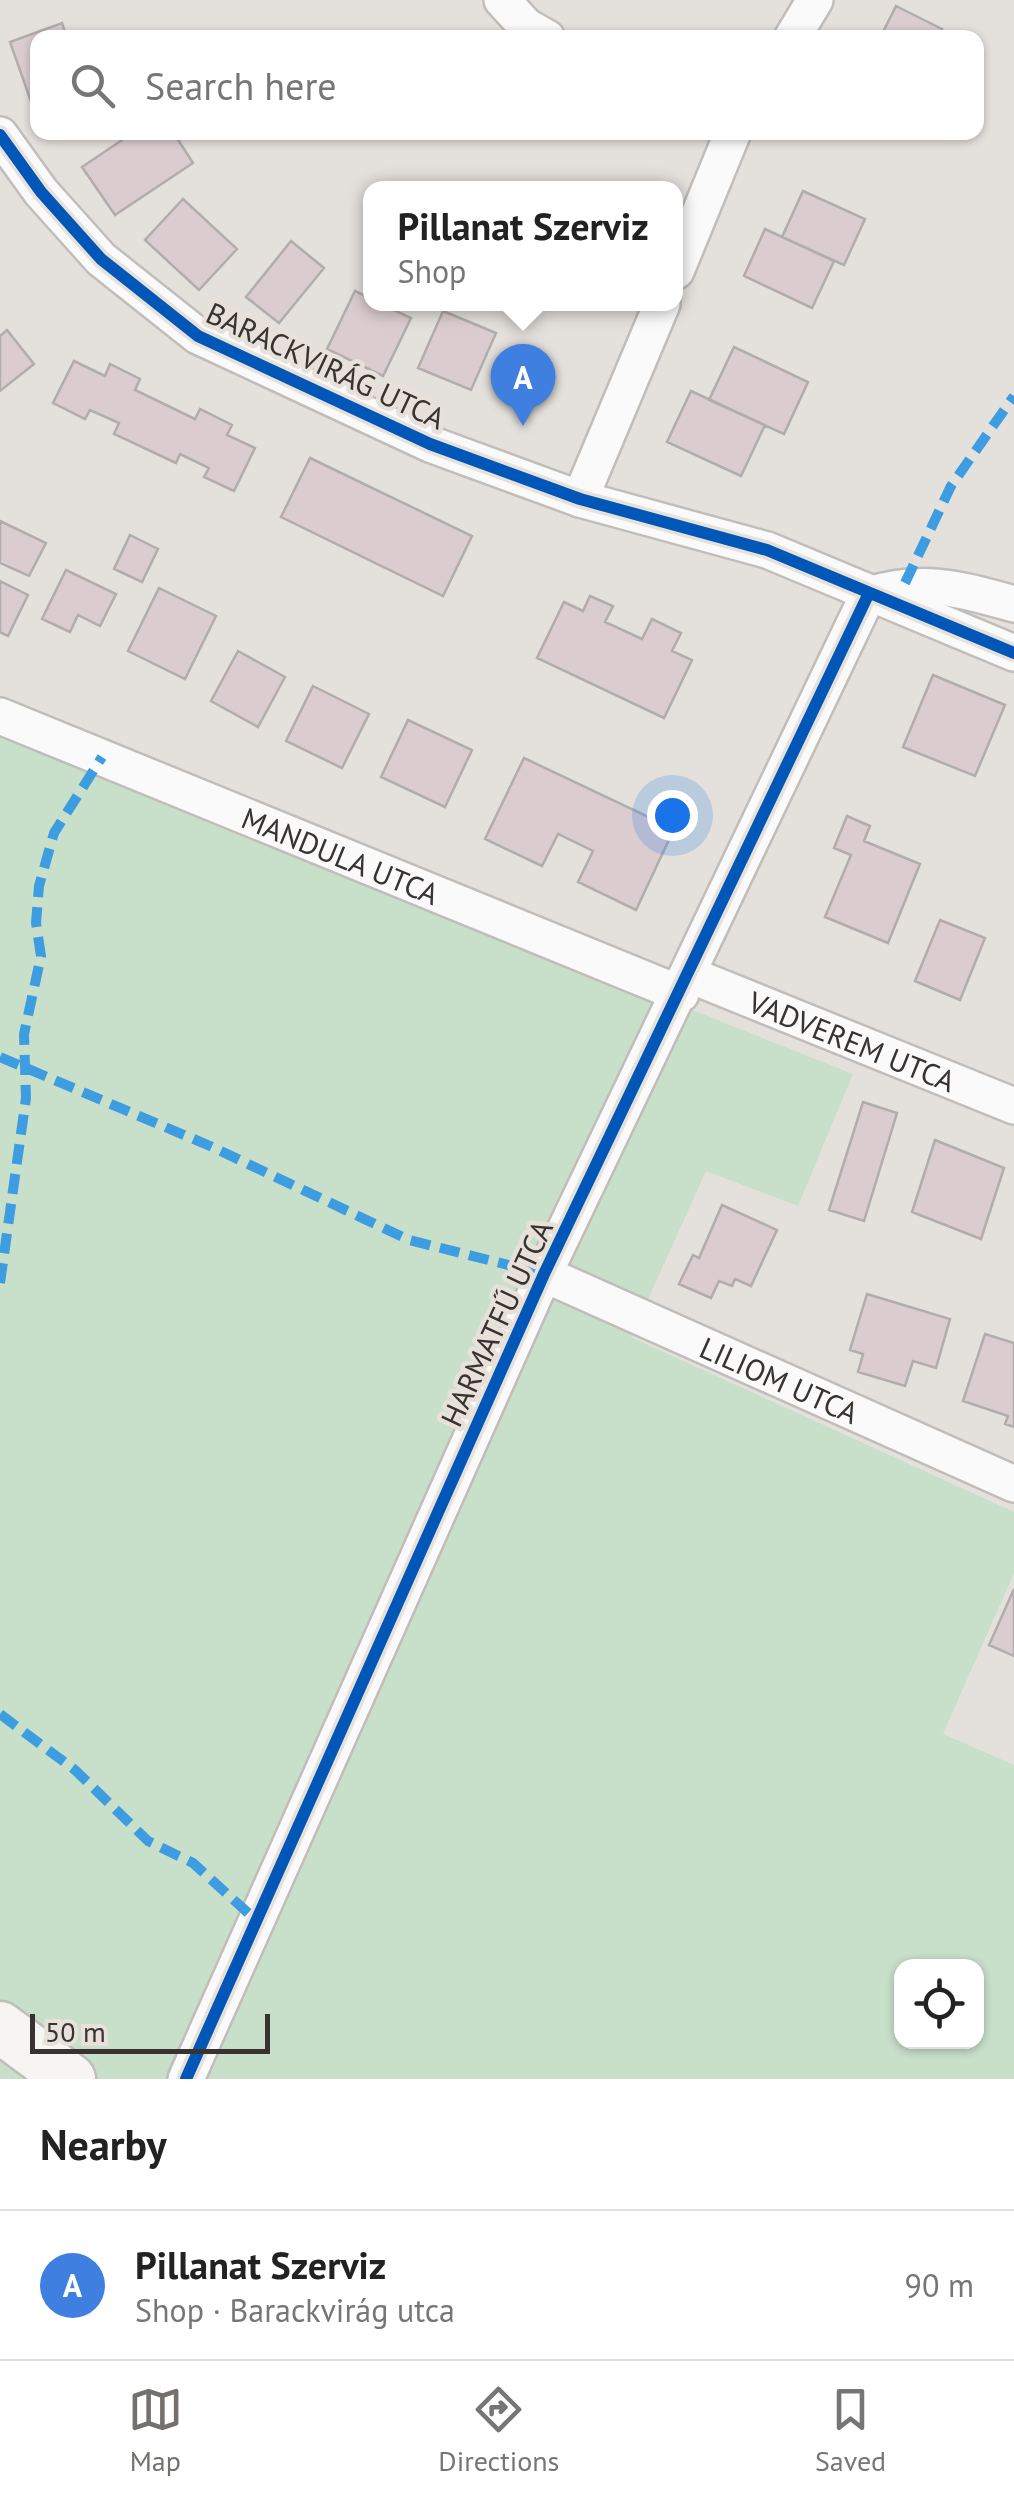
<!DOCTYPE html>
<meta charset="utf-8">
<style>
body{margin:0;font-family:"PT Sans",sans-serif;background:#f2f2f2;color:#222}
.controls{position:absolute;right:30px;bottom:30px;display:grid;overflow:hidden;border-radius:20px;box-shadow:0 2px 8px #0004}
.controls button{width:90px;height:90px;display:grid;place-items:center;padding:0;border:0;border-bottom:2px solid #e0e0e0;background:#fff;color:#222;font:50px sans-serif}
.scale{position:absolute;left:30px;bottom:25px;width:240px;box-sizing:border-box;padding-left:10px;border:5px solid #363331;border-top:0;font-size:28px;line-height:35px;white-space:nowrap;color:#363331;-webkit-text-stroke:8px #e7e1da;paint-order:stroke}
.you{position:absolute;left:672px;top:815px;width:35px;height:35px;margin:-25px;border:8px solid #fff;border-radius:50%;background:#1a73e8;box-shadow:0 0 0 15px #1a73e833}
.badge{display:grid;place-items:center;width:65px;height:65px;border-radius:50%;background:#73706d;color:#fff;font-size:32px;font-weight:700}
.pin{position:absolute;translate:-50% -82px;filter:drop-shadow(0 2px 5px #0008)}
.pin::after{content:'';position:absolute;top:52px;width:35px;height:30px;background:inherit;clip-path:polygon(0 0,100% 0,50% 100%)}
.popup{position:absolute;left:363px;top:181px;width:320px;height:130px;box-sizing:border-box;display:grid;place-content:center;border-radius:20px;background:#fff;filter:drop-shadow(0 2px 8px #0005);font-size:32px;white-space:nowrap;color:#767676}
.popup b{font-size:38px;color:#222}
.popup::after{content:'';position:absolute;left:50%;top:100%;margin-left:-20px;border:20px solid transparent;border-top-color:#fff}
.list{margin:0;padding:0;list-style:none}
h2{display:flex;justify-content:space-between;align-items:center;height:130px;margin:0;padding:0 40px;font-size:42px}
h2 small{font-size:32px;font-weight:400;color:#767676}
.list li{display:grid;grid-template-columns:65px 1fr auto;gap:30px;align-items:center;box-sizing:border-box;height:150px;padding:0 40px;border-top:2px solid #e0e0e0}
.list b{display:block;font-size:38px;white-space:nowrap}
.list p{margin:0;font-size:32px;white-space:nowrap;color:#767676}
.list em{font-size:32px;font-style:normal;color:#767676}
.icon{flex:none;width:55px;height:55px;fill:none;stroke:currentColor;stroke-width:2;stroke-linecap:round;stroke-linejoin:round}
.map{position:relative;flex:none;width:1014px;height:2079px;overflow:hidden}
.search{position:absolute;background:#fff;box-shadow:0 2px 8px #0004;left:30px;right:30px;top:30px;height:110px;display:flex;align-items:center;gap:25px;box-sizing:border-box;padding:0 35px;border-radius:20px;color:#767676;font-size:38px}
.sheet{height:280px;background:#fff}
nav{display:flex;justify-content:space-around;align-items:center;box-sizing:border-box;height:140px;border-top:2px solid #e0e0e0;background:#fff;font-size:28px;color:#767676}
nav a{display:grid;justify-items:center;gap:5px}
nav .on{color:#73706d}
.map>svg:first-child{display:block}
.green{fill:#c8dfca;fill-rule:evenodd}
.building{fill:#dbcccf;stroke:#b0adac;stroke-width:2.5}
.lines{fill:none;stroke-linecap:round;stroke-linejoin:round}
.minor-casing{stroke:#c0bdba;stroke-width:40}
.secondary-casing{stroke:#c0bdba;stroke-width:55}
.minor{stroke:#fbfafa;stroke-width:35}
.secondary{stroke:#f6f5f1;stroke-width:50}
.quiet{stroke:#3e9de1;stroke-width:10;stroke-dasharray:20 10;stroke-linecap:butt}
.cycleway-casing{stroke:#e7e1da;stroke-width:19}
.cycleway{stroke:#0057b8;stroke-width:12}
.labels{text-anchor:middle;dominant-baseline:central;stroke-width:9;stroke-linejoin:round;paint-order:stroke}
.street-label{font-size:30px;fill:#363331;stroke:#e7e1da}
</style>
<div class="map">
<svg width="1014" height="2079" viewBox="0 0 1014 2079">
<rect width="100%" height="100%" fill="#e4e1dd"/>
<path class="green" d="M0 734 853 1074 798 1206 706 1171 631 1337 1014 1512V1573L943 1734 1014 1765V2079H0ZM902 1966H976V2042H902Z"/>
<path class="building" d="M896 6 942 29 938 38H880Z
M62 23 67 38H38V109L34 110 10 42Z
M134 132H173L193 163 115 215 82 167Z
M803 191 865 219 844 265 782 237Z
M183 199 237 249 199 290 145 240Z
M765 229 834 261 812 308 744 276Z
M291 241 324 268 279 323 246 297Z
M355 291 370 298V304H381L411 318 383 376 327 349Z
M443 311 496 333 471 390 418 368Z
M7 330 34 364 0 391V336Z
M734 347 808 382 784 434 709 400Z
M74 361 105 376 110 364 140 379 135 390 195 419 200 409 232 425 227 435 255 448 234 491 204 477 209 468 180 454 176 463 114 434 119 423 90 410 85 419 53 403Z
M691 391 765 425 741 476 667 442Z
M310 458 472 536 443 596 281 517Z
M0 521 46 543 29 576 0 563Z
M130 535 158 549 142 582 114 569Z
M66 570 116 594 100 626 78 615 70 632 42 619Z
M0 581 28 595 8 636 0 632Z
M159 588 216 616 185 679 128 651Z
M590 596 613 606 605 622 642 639 652 619 681 633 672 651 692 660 664 718 537 658 564 602 583 611Z
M238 651 285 677 258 727 211 701Z
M933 675 1005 705 975 776 903 747Z
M313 686 369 714 342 768 286 741Z
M408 720 472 750 445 807 381 777Z
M524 758 674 829 636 910 578 882 593 851 558 834 542 866 485 839Z
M847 816 870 826 864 841 920 864 888 943 825 917 851 855 834 848Z
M940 920 985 938 960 1000 915 981Z
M863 1102 897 1113 864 1221 829 1210Z
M935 1140 1004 1168 981 1239 912 1212Z
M722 1205 777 1230 751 1286 735 1279 732 1286 719 1281 711 1298 679 1284 693 1255 699 1258Z
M867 1294 950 1319 936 1368 913 1361 905 1386 858 1372 863 1354 850 1350Z
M985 1334 1014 1343V1427L1005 1424 1008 1416 963 1401Z
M1014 1589V1656L989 1645Z"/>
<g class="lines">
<g class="minor-casing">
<g id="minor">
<path d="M502 0 526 26 547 38"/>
<path d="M792 38 815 0"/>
<path d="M0 135 41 192 101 259 198 336 430 444 580 499 767 550 1014 653"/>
<path d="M676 271 733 132"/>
<path d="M580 499 662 304"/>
<path d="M868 595C924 578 960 589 1014 604"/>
<path id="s1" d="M0 716 681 994"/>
<path id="s2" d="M690 975 1014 1106"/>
<path id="s3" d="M544 1274 1014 1484"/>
<path d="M186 2079 544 1274 868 595"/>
</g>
</g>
<g class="secondary-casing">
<path id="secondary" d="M0 2027 70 2079"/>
</g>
<use href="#minor" class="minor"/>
<use href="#secondary" class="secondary"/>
<path class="quiet" d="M905 583 951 486 1014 396
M0 1057 210 1146 409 1240 544 1274
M0 1283 26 1098 24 1034 41 956 36 923 39 886 54 833 102 757
M0 1714 75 1770 148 1841 193 1863 257 1921"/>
<g class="cycleway-casing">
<path id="cycleway" d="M0 135 41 192 101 259 198 336 430 444 580 499 767 550 1014 653
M186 2079 544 1274 868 595"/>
</g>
<use href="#cycleway" class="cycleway"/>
</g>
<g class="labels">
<g class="street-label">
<text transform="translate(326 365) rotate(25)">BARACKVIRÁG UTCA</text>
<text stroke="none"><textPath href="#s1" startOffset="368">MANDULA UTCA</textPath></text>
<text stroke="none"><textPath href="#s2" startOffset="175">VADVEREM UTCA</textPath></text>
<text transform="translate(496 1323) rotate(-65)">HARMATFŰ UTCA</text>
<text stroke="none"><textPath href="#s3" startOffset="258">LILIOM UTCA</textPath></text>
</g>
</g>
</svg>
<div class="controls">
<button><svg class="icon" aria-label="locate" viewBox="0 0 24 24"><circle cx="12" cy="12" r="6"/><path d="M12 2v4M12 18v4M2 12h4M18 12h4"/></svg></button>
</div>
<div class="scale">50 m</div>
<div class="you"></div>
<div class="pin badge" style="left:523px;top:426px;background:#3f7fe0">A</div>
<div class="popup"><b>Pillanat Szerviz</b>Shop</div>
<div class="search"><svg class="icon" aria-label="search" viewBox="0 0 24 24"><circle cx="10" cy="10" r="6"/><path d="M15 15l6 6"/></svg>Search here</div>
</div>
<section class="sheet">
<h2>Nearby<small></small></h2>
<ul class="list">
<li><span class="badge" style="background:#3f7fe0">A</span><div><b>Pillanat Szerviz</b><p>Shop · Barackvirág utca</p></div><em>90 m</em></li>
</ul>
</section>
<nav>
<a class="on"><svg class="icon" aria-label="map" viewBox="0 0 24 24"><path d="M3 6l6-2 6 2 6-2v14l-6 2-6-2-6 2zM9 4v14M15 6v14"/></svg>Map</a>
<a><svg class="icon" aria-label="directions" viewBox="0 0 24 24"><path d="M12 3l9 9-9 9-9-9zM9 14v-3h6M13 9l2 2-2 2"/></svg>Directions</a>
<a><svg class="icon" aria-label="saved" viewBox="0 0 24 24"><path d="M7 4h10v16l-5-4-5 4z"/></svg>Saved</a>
</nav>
